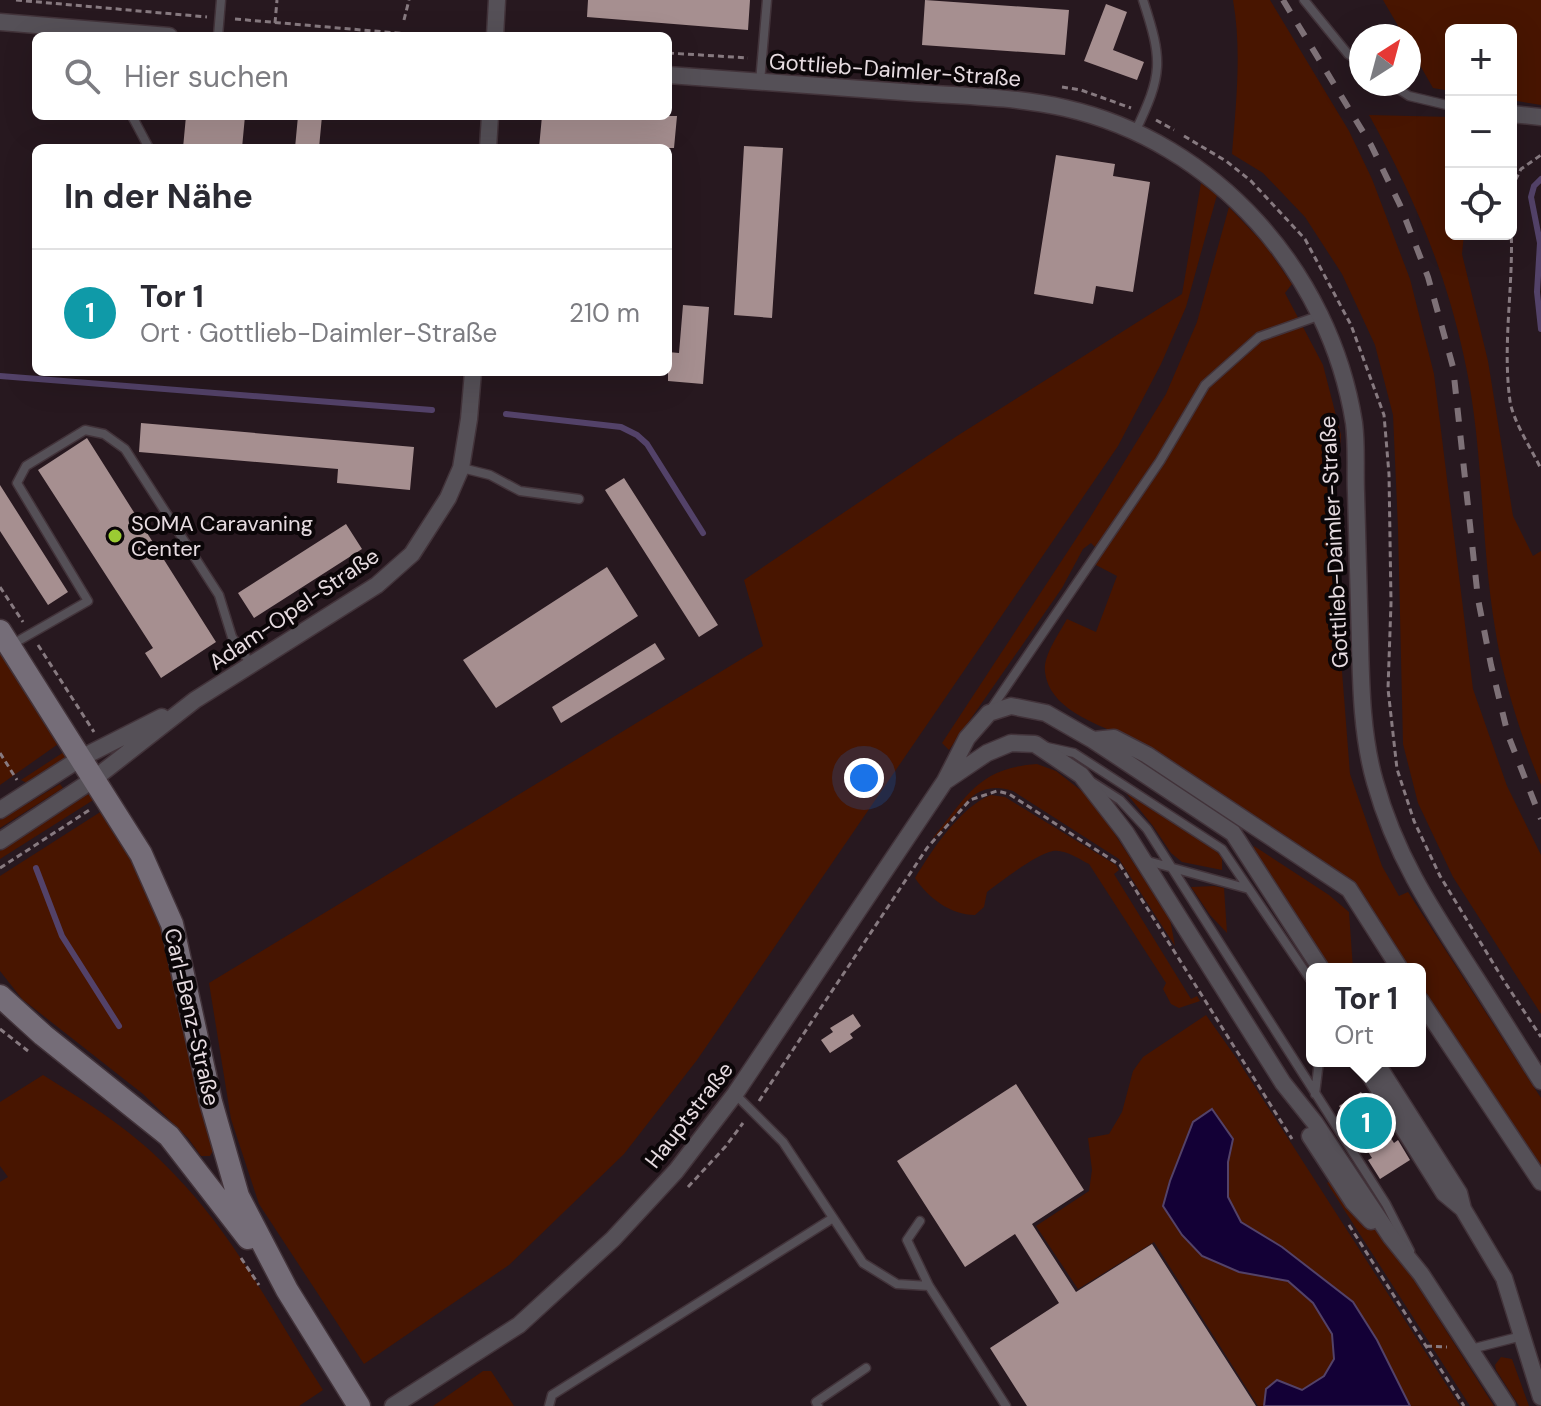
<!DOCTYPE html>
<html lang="de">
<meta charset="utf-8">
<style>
body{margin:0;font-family:"DM Sans",sans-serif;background:#f7f7f7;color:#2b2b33}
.controls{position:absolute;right:24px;top:24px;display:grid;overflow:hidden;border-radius:12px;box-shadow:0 8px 32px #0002}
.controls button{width:72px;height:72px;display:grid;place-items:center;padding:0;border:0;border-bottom:2px solid #e1e1e2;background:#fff;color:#2b2b33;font:40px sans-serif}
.compass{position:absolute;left:1349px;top:24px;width:72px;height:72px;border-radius:50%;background:#fff;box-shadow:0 8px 32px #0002;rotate:36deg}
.you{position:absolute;left:864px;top:778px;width:28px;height:28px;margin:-20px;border:6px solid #fff;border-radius:50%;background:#1a73e8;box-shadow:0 0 0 12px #1a73e833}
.badge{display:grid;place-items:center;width:52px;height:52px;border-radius:50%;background:#5d7333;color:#fff;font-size:26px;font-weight:700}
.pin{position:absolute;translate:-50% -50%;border:4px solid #fff;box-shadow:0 2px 8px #0006}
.popup{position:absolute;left:1306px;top:963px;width:120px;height:104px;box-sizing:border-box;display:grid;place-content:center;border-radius:12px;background:#fff;filter:drop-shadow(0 2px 6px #0005);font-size:26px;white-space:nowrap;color:#7c7c81}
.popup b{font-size:30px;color:#2b2b33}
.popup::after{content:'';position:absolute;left:50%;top:100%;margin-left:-16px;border:16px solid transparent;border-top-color:#fff}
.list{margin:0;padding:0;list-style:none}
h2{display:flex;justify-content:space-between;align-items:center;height:104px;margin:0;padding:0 32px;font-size:34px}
h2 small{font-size:26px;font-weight:400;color:#7c7c81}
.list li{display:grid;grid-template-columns:52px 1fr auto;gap:24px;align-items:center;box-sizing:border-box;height:128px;padding:0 32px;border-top:2px solid #e1e1e2}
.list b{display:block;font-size:30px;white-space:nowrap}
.list p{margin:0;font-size:26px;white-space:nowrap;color:#7c7c81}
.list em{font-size:26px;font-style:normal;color:#7c7c81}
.icon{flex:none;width:44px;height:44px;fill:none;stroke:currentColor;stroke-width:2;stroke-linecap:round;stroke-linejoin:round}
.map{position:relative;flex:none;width:1541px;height:1406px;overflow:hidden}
.search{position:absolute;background:#fff;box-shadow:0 8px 32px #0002;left:32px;top:32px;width:640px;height:88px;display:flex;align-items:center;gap:20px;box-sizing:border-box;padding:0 28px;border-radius:12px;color:#7c7c81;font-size:30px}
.panel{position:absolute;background:#fff;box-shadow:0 8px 32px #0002;left:32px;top:144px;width:640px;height:232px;border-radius:12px}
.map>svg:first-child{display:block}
.green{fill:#481500}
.water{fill:#130036;stroke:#534269;stroke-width:2}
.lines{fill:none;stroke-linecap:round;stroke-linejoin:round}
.stream{stroke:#534269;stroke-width:6}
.building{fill:#a68f90}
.lane-casing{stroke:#42333a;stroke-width:11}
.street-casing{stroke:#42333a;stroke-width:19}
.secondary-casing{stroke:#42333a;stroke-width:25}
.path{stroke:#877a80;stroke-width:3;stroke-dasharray:6 4;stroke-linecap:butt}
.lane{stroke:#555057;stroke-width:8}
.street{stroke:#555057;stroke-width:16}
.secondary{stroke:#756d78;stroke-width:22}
.rail{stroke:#7e7177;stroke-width:6;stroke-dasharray:14 14;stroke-linecap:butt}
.poi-dot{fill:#9bcb33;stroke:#0b0608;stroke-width:3}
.labels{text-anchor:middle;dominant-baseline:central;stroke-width:8;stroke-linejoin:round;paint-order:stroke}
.street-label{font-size:22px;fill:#e7dce1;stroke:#0b0608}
.poi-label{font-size:22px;fill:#e7dce1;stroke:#0b0608;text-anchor:start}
</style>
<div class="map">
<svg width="1541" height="1406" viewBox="0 0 1541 1406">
<rect width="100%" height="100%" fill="#27181f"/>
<path class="green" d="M1233 0H1270L1349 131 1372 179 1410 279 1434 374 1473 689 1507 786 1541 855V1014L1453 877 1418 803 1403 744 1398 528 1393 415 1375 345 1342 274 1305 217 1263 173 1232 154C1236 104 1242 50 1233 0Z
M1383 0H1541V105L1511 100V30H1451V91L1433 88 1409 46V36H1404Z
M1369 115 1451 117V234H1464L1462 254 1488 361 1513 516 1533 556 1541 551V785C1521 736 1503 681 1495 628 1480 538 1484 446 1464 357 1446 272 1411 190 1369 115Z
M1201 183 1217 195 1186 307 1161 364 1118 446 697 1060 624 1154 509 1265 364 1364 259 1204 231 1119 209 983 763 646 744 580 957 436 1182 294Z
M1229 207 1266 246 1292 284 1285 293 1323 365 1341 435 1332 543 1350 774 1382 866 1399 896 1408 892 1541 1098V1171L1420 983V969H1411L1357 889 1121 735C1094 723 1049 708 1045 672 1043 655 1059 634 1067 619L1096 632 1117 576 1094 564 1098 550 1091 543 1083 549 1062 588 949 750 942 743 1091 516 1166 394 1197 322Z
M0 646 61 742 0 785Z
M67 750 66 758 27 783 21 780Z
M1037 764 1056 771 1092 799 1170 919 1175 946 1119 859 1013 791C969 776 959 819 932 839 967 796 978 768 1037 764Z
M60 784 63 788 0 828V820Z
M1123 789 1214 848 1222 858V870L1182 862 1171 853 1153 826Z
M90 793 98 797 0 859V851Z
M991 795 1005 797 1116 865 1119 870 1114 874 1191 999 1197 996 1200 1001 1179 1008 1171 1004 1163 989 1166 983 1089 864C1079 859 1065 849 1053 851 1036 854 1002 881 987 892L984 907 975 915C951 915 928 898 915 878 932 850 960 807 991 795Z
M105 809 164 920 214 1149 210 1156H201L188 1138 143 1094 22 999 0 971V876Z
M1254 846 1329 895 1349 912 1353 969H1329L1253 850Z
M1214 886 1224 888 1227 933 1210 915 1191 887Z
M1206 1015 1237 1059 1460 1406H1410L1377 1340 1282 1247 1241 1222 1228 1197V1162L1233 1139 1212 1109 1239 1272 1288 1281 1313 1303 1332 1334 1334 1359 1324 1376 1302 1390 1266 1389 1264 1406H1258L1154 1242 1078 1289 1036 1226 1089 1191 1092 1170 1088 1138 1109 1134 1122 1112 1133 1071 1143 1057Z
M43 1075C90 1104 136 1133 174 1174 235 1236 276 1318 323 1390L299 1406H0V1182L8 1177 0 1166V1102Z
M1335 1179 1360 1213 1394 1249 1494 1406H1470L1327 1183Z
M1501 1357 1512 1359 1529 1406H1519L1496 1370 1495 1365Z
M483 1371H491L514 1406H433Z"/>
<path class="water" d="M1212 1109 1233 1139 1228 1162V1197L1241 1222 1282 1247 1353 1302 1377 1340 1410 1406H1264L1266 1389 1277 1380 1302 1390 1324 1376 1334 1359 1332 1334 1313 1303 1288 1281 1239 1272 1202 1256 1182 1235 1163 1206 1170 1181 1193 1122Z"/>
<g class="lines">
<path class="stream" d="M1541 179 1534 186 1531 197 1540 243 1537 292 1541 329
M0 376 432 410
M506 414 621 427 637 435 647 444 703 533
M36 868 62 936 119 1026"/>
</g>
<path class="building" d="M588 0H750L748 30 587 17Z
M925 0 1069 10 1065 55 922 45Z
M1106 4 1127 12 1113 50 1144 62 1137 80 1084 61Z
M186 116H245L242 148H183Z
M298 116H322L319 148H295Z
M542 116H677L674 148H539Z
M744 146 783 148 772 318 734 315Z
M1056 155 1115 164 1113 176 1150 182 1133 292 1096 286 1093 304 1034 294Z
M683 305 709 307 703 384 668 381V352L679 353Z
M141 423 414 447 410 490 337 483 338 469 139 452Z
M87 438 216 642 161 678 145 653 153 648 38 470Z
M624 478 718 625 699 637 605 490Z
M0 485 68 592 48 605 0 531Z
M346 524 362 549 254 618 238 593Z
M607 567 638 616 496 708 463 660Z
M655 643 665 659 561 723 552 707Z
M853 1014 861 1026 850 1034 853 1038 830 1053 821 1040 833 1032 830 1028Z
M1016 1084 1084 1190 1032 1224 1076 1292 1152 1244 1256 1406H1027L990 1348 1059 1303 1015 1234 965 1267 897 1161Z
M1361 1092 1394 1143 1398 1140 1410 1160 1380 1179 1368 1160 1372 1158 1339 1106Z"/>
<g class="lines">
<g class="lane-casing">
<path id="lane" d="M1304 0 1348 54 1361 62
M218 36 221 0
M760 82 767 0
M1391 84 1409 96 1451 106
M132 116 149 148
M1135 132C1163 74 1163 61 1143 0
M462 468 490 475 520 491 579 499
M11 645 88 601 17 483 26 466 85 430 104 434 125 449 219 595 232 637 251 664
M991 709 1160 461 1205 385 1259 337 1321 315
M1047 747 1074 753 1222 849 1312 982
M1092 782 1120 800 1147 829 1386 1204 1410 1251
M1144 860 1249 889
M735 1094 783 1142 863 1263 897 1284 929 1286
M1315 1094 1319 1061
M920 1221 907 1240 929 1286 1006 1406
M1471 1349 1522 1336
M549 1406 552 1395 833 1218
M818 1406 816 1402 866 1368"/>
</g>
<g class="street-casing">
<path id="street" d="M0 22 169 36
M495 36 497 0
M668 75C751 81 834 87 917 93 966 96 1017 97 1065 108 1215 142 1330 272 1354 423 1357 446 1355 470 1356 493 1357 543 1359 592 1360 642 1361 687 1362 737 1375 782 1395 854 1429 906 1470 969 1494 1006 1517 1043 1541 1081
M1511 114 1541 117
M488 148 490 116
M1093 740 1114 738 1147 755 1349 889 1400 969
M947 780 987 753 1011 743 1035 744 1081 775 1126 833 1283 1083 1315 1123 1391 1237 1421 1274 1507 1406
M0 810 81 758 162 717
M0 841 94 779 195 700 377 585 412 554 448 498 461 468 469 419 473 372
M1420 1000 1541 1182
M1361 1061 1444 1193 1462 1208
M1375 1061 1459 1193 1463 1209 1504 1278 1541 1397
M1310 1136 1353 1202 1371 1221
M393 1406 519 1325 613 1239 676 1171 735 1094 945 781 967 738 989 713 1011 706 1046 713 1093 740 1233 833 1321 969"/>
</g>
<g class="secondary-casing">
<path id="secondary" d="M0 631 141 854 172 924 211 1102 238 1196 287 1290 359 1406
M0 996 43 1035 169 1136 248 1238"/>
</g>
<path class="path" d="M16 0 207 17
M235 19 431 36
M404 20 409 0
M275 23 277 0
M668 53 748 58
M776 60 962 73 1007 79
M1062 87 1081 90 1131 108
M1156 120 1174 130
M1184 136 1226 161 1251 181 1305 239 1351 325 1384 415 1389 474 1391 603 1388 689 1397 769 1414 821 1440 876 1504 981 1541 1037
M1511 189 1521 169 1541 155
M1511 227C1514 285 1502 343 1510 401 1513 421 1532 450 1541 469
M0 587 23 622
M38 645 94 732
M0 753 17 780
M0 868 91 809
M0 1029 28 1051
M759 1101 927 848 970 800 997 791 1009 794 1120 865 1292 1139
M688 1187 726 1146 743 1123
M1349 1225 1464 1406
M241 1258 259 1285
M1426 1346 1447 1347"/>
<use href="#lane" class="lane"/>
<use href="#street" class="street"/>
<use href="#secondary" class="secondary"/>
<path class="rail" d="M1283 0 1371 145 1400 205 1428 277 1453 367 1478 599 1491 665 1508 735 1541 819"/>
</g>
<circle class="poi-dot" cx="115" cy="536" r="8"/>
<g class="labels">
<g class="street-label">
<text transform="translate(895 70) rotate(4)">Gottlieb-Daimler-Straße</text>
<text transform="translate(1334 542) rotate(-93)">Gottlieb-Daimler-Straße</text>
<text transform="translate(294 609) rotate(-34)">Adam-Opel-Straße</text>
<text transform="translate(192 1017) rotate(77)">Carl-Benz-Straße</text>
<text transform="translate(689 1115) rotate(-52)">Hauptstraße</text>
</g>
<g class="poi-label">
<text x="131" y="523">SOMA Caravaning<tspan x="131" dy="25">Center</tspan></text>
</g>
</g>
</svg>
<div class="controls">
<button>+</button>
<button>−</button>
<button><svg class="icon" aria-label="locate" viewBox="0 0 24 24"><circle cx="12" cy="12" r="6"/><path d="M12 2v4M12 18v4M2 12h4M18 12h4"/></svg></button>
</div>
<svg class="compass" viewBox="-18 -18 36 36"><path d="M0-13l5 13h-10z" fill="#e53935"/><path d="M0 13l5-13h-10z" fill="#7c7c81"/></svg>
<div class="you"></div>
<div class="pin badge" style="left:1366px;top:1123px;background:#0f9aa8">1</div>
<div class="popup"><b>Tor 1</b>Ort</div>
<div class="search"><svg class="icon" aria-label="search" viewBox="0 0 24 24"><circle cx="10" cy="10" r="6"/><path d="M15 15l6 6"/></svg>Hier suchen</div>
<section class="panel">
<h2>In der Nähe<small></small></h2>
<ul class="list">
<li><span class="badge" style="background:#0f9aa8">1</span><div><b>Tor 1</b><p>Ort · Gottlieb-Daimler-Straße</p></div><em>210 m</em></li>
</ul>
</section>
</div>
